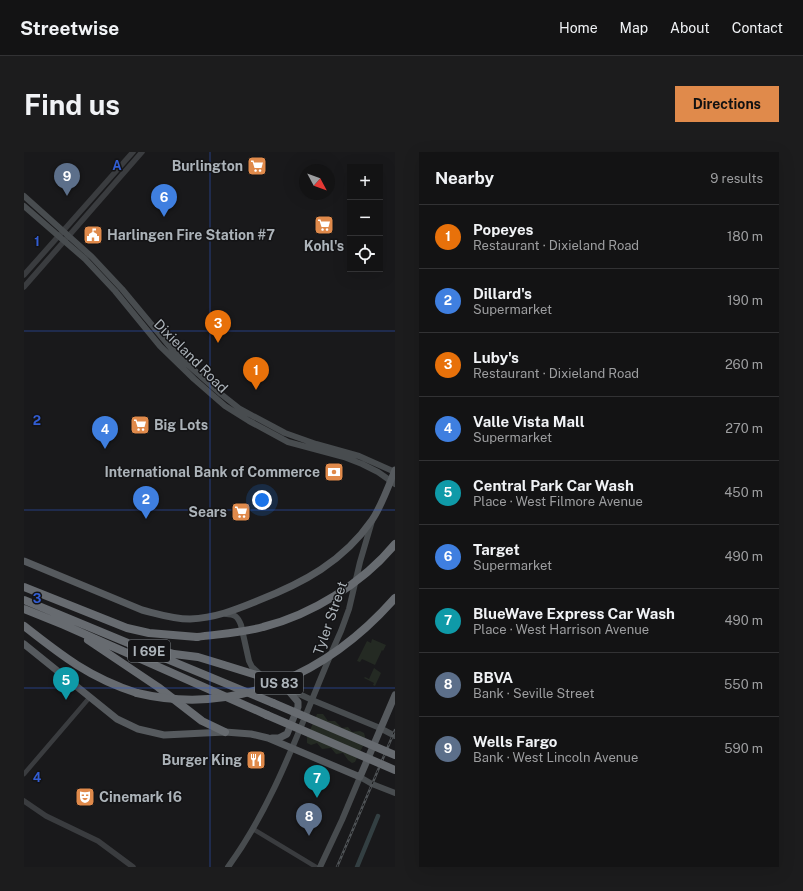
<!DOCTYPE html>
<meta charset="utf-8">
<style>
body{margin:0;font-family:"Public Sans",sans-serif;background:#1c1c1d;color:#f1f3f6}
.controls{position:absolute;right:12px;top:12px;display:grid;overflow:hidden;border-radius:0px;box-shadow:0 4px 16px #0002}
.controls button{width:36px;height:36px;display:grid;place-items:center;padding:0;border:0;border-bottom:1px solid #323234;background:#131314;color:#f1f3f6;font:20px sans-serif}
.compass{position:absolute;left:275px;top:12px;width:36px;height:36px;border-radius:50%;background:#131314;box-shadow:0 4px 16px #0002;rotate:131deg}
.you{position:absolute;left:238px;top:348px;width:14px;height:14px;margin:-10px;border:3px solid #fff;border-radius:50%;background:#1a73e8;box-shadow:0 0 0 6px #1a73e833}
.badge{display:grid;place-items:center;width:26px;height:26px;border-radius:50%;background:#e08a4b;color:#fff;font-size:13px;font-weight:700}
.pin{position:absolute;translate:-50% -33px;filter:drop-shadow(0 1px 2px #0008)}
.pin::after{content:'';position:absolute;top:21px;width:14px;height:12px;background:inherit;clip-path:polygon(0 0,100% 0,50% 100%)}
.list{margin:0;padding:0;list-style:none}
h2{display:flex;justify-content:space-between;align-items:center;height:52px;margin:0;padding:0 16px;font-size:17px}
h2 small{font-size:13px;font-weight:400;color:#9d9ea0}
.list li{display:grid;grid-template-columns:26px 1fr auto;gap:12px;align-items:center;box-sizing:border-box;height:64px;padding:0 16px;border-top:1px solid #323234}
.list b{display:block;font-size:15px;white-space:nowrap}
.list p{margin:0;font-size:13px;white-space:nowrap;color:#9d9ea0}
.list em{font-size:13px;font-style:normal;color:#9d9ea0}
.icon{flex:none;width:22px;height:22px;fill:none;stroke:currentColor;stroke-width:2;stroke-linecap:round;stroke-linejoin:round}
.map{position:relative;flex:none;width:371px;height:715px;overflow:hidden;border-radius:0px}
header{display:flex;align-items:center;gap:24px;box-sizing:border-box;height:56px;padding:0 20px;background:#131314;border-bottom:1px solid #323234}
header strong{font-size:19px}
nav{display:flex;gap:22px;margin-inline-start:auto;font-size:14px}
.intro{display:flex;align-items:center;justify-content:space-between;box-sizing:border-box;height:96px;padding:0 24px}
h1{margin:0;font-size:28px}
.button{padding:10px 18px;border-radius:0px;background:#e08a4b;color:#111;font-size:14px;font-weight:700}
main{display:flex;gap:24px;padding:0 24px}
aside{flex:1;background:#131314;border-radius:0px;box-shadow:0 4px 16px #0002}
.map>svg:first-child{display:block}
.green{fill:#242a23}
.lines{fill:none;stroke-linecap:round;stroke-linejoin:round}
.canal{stroke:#333f42;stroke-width:4.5}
.minor{stroke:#3a3c3f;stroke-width:4.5}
.tertiary{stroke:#3a3c3f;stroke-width:5.5}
.secondary{stroke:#484c4f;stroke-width:6}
.primary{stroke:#565a5e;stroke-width:7}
.motorway{stroke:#676b70;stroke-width:8}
.rail-casing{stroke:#4f5356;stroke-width:2.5}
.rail{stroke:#141416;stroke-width:1;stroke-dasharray:3;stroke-linecap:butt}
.motorway-bridge{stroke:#676b70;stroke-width:8}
.grid{fill:none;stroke:#325dd3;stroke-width:1;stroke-opacity:0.55}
.labels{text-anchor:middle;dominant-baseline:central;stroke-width:3;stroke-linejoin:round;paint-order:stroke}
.shield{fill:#141416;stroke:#7e8388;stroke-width:1}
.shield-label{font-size:13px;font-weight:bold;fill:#acb3b9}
.poi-label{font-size:14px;font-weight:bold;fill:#acb3b9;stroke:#141416;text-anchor:end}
.street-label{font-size:14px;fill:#acb3b9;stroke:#141416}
.grid-label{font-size:13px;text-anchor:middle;font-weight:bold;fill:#325dd3;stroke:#141416;stroke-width:3;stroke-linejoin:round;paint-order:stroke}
</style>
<header>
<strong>Streetwise</strong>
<nav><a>Home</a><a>Map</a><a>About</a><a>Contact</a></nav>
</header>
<div class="intro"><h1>Find us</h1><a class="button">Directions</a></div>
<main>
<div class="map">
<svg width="371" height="715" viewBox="0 0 371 715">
<rect width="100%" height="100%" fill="#19191b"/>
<path class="green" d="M348 487 362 493 359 499 358 498 351 513 338 507 336 510 333 509 343 489 347 491Z
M350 516 357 521 351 534 349 533 350 531 340 526 341 525 345 527Z
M293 562H299L304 569H311L318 576 324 575 328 580 336 579 340 581 342 588 331 610 328 611 324 608 319 601 312 602 307 596 298 597 293 591 287 593 283 591V585Z"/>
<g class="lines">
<path class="canal" d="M333 715 354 664"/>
<path class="minor" d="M0 622 66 545
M229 677 292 715"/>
<path class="tertiary" d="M0 123 109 0
M0 135 118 0
M0 649 22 664 74 689 109 715"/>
<path class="secondary" d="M0 44 68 105 98 137 152 202 197 242 216 257 261 281 292 292 335 304 371 320
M0 54 61 107 91 139 136 194 170 227 201 254 225 269 264 290 320 305 338 312 354 320 371 332
M202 462C211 462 214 465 217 473L225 509 228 515 239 525 288 548 356 576 371 584
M204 715C256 644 281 558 317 479L325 457 336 410 348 369
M296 715 318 668 336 625 348 632 371 641"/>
<path class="primary" d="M0 409 118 458C134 462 149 467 166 467 191 466 211 458 233 449 279 431 319 410 348 368 357 355 365 333 371 318
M0 492 93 567 114 577 140 583 201 580 227 582 244 586 336 625 371 543
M248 586H255L263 582 274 555V550L263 537"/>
<path class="motorway" d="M0 435 103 476 125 481 173 485
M0 448 249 551
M0 457 40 473 243 563
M0 474C38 504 66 526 113 541
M64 488 134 535 178 569 201 580
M122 494 150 502 174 505 197 512 239 525"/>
<g class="rail-casing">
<path id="rail" d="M313 715 371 578"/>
</g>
<use href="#rail" class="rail"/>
<path class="motorway-bridge" d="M173 485C194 482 218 481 239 475 287 463 339 431 371 392
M113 541C213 565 305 521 371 446
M249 551 371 603
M243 563 371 618"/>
</g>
<path class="grid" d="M186 0V715M0 179H371M0 358H371M0 536H371"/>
<defs>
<g id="supermarket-square" transform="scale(1)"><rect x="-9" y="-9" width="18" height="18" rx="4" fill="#e08a4b" stroke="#141416"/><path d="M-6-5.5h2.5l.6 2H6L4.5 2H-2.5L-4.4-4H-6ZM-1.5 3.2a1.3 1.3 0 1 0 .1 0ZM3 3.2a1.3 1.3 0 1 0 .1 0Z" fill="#fff"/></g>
<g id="civic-square" transform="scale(1)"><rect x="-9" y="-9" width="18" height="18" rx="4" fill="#e08a4b" stroke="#141416"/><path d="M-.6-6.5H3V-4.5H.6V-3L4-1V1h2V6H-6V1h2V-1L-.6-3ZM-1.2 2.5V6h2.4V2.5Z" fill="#fff"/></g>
<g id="bank-square" transform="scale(1)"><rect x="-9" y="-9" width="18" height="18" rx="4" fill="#e08a4b" stroke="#141416"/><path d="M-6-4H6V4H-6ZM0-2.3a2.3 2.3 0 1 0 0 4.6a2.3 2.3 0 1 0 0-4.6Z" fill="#fff"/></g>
<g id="restaurant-square" transform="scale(1)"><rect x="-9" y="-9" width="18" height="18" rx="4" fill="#e08a4b" stroke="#141416"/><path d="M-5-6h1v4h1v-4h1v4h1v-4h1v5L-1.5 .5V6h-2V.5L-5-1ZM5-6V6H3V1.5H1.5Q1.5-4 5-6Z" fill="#fff"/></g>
<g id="theatre-square" transform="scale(1)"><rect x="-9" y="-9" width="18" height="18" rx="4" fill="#e08a4b" stroke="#141416"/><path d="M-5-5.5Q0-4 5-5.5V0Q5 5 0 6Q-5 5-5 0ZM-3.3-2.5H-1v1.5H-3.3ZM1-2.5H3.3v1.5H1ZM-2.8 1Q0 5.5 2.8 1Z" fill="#fff"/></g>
</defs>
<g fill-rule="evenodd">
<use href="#supermarket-square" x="233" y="14"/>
<use href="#supermarket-square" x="300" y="73"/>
<use href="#civic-square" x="69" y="83"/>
<use href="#supermarket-square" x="116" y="273"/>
<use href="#bank-square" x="310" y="320"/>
<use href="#supermarket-square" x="217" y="360"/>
<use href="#restaurant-square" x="232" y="608"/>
<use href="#theatre-square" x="61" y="645"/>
</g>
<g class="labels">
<g class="shield">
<rect x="104" y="488" width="42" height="22" rx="3"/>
<rect x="231" y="520" width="48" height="22" rx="3"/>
</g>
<g class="shield-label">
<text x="125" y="499">I 69E</text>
<text x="255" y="531">US 83</text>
</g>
<g class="poi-label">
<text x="219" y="14">Burlington</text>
<text x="83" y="83" text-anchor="start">Harlingen Fire Station #7</text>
<text x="300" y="94" text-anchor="middle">Kohl's</text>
<text x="130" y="273" text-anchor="start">Big Lots</text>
<text x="296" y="320">International Bank of Commerce</text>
<text x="203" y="360">Sears</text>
<text x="218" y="608">Burger King</text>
<text x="75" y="645" text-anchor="start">Cinemark 16</text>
</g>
<g class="street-label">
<text transform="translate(167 204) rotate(45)">Dixieland Road</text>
<text transform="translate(306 466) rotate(-71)">Tyler Street</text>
</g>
</g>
<g class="grid-label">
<text x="93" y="18">A</text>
<text x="13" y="94">1</text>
<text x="13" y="273">2</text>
<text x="13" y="451">3</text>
<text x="13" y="630">4</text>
</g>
</svg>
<div class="controls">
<button>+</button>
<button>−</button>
<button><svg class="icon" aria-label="locate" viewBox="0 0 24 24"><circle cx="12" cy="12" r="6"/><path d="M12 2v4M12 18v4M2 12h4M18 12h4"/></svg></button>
</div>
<svg class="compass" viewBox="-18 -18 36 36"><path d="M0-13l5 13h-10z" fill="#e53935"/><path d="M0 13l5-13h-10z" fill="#9d9ea0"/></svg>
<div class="you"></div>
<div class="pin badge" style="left:232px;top:238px;background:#e8710a">1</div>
<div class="pin badge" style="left:122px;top:367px;background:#3f7fe0">2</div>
<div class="pin badge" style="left:194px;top:191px;background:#e8710a">3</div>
<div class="pin badge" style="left:81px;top:297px;background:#3f7fe0">4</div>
<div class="pin badge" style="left:42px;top:548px;background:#0f9aa8">5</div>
<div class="pin badge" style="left:140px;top:65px;background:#3f7fe0">6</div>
<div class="pin badge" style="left:293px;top:646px;background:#0f9aa8">7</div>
<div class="pin badge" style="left:285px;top:684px;background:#5c6f8a">8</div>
<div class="pin badge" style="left:43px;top:44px;background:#5c6f8a">9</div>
</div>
<aside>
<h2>Nearby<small>9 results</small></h2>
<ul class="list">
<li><span class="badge" style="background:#e8710a">1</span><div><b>Popeyes</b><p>Restaurant · Dixieland Road</p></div><em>180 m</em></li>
<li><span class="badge" style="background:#3f7fe0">2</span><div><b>Dillard's</b><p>Supermarket</p></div><em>190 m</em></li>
<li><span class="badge" style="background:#e8710a">3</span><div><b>Luby's</b><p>Restaurant · Dixieland Road</p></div><em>260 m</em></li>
<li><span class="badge" style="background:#3f7fe0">4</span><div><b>Valle Vista Mall</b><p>Supermarket</p></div><em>270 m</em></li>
<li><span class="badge" style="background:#0f9aa8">5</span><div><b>Central Park Car Wash</b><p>Place · West Filmore Avenue</p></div><em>450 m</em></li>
<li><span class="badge" style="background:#3f7fe0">6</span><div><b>Target</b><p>Supermarket</p></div><em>490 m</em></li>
<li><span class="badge" style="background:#0f9aa8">7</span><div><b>BlueWave Express Car Wash</b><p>Place · West Harrison Avenue</p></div><em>490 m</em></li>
<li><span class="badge" style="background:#5c6f8a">8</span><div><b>BBVA</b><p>Bank · Seville Street</p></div><em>550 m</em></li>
<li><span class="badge" style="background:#5c6f8a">9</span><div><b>Wells Fargo</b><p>Bank · West Lincoln Avenue</p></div><em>590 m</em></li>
</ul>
</aside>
</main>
